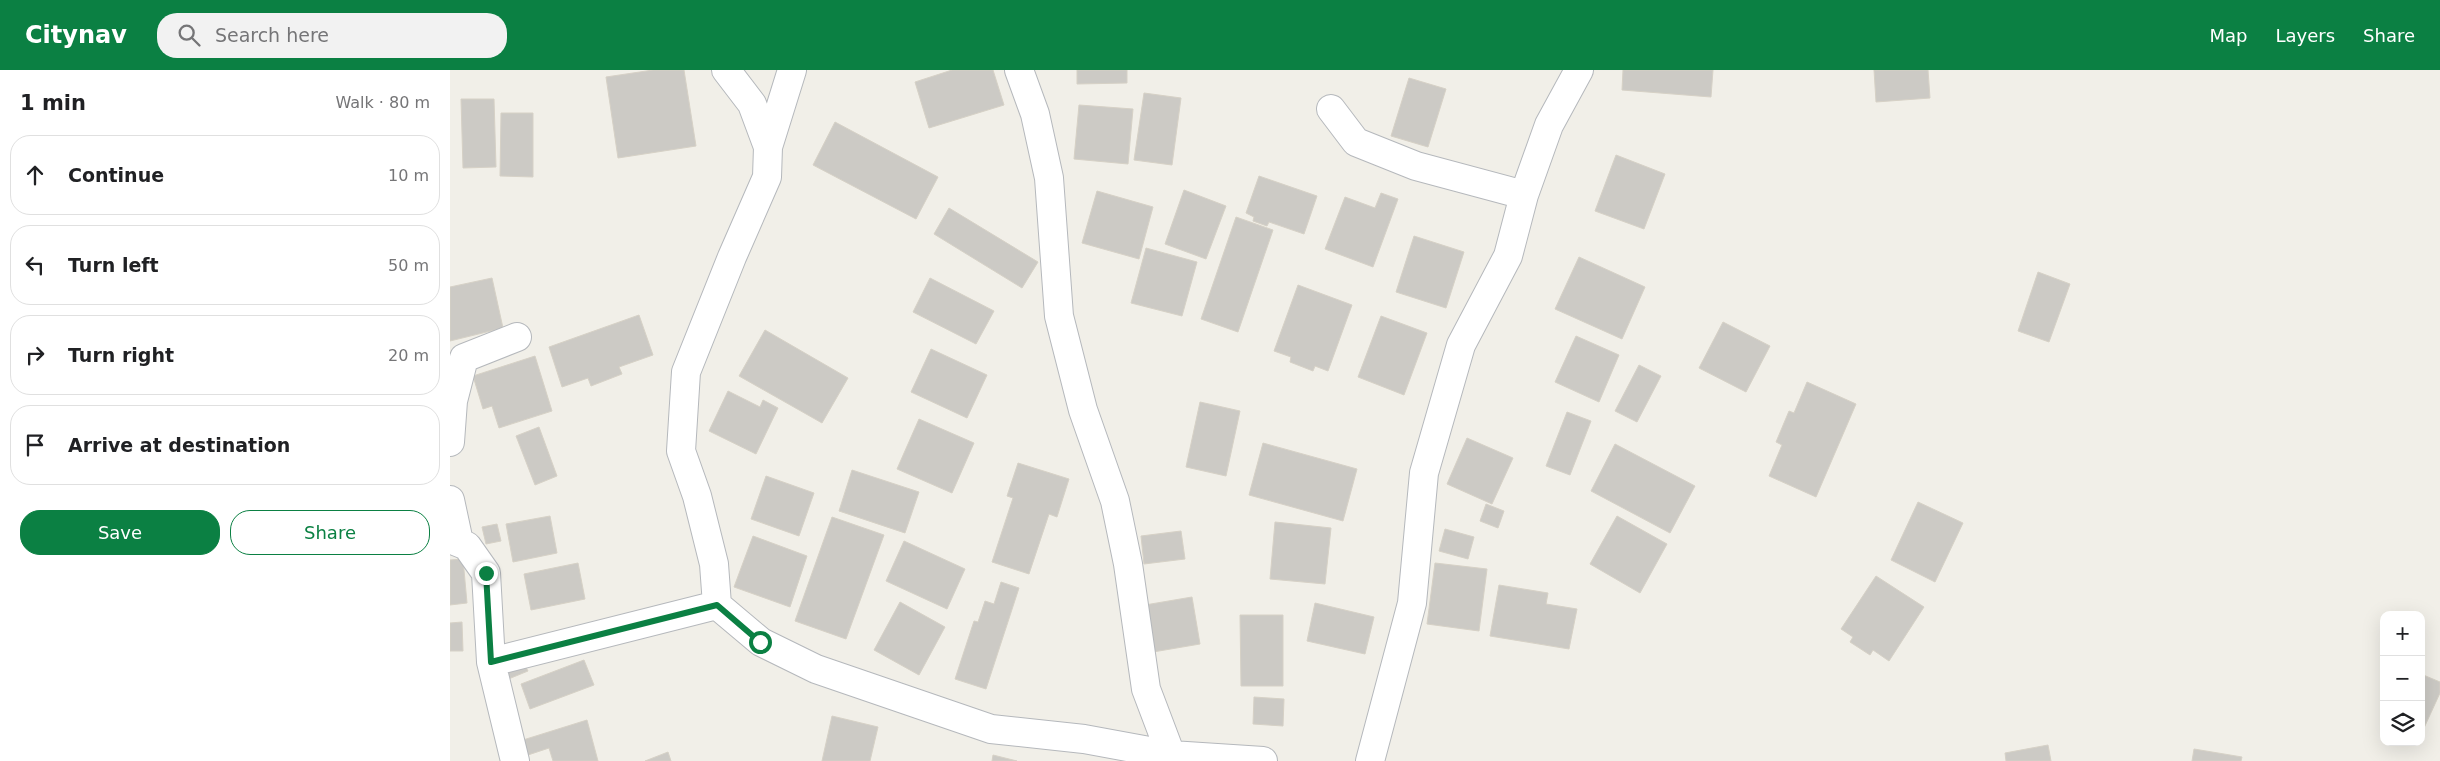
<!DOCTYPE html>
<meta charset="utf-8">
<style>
body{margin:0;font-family:"DejaVu Sans",sans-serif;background:#f2f2f2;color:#202124}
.controls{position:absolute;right:15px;bottom:15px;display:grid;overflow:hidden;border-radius:10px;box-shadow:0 5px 20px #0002}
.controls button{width:45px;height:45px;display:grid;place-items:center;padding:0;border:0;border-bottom:1px solid #e0e0e0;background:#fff;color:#202124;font:25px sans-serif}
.stop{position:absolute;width:15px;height:15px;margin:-11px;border:4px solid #0b8043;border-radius:50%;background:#fff}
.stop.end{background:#0b8043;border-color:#fff;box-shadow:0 1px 5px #0008}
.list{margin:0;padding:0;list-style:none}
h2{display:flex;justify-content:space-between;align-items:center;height:65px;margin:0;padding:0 20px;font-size:21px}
h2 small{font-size:16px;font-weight:400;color:#757577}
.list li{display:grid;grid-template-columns:32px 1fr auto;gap:15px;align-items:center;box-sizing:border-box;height:80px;margin:0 10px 10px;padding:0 10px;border:1px solid #e0e0e0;border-radius:20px}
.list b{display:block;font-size:19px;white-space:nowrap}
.list em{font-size:16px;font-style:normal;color:#757577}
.actions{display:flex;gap:10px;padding:15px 20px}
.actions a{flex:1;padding:11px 0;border:1px solid #0b8043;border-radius:20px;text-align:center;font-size:18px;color:#0b8043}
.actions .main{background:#0b8043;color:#fff}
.icon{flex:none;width:28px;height:28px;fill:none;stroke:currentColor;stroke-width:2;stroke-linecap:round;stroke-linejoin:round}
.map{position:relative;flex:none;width:1990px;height:691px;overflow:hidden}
header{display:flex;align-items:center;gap:30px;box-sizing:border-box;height:70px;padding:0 25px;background:#0b8043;color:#fff}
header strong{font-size:24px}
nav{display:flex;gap:28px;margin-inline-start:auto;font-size:18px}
.search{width:350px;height:45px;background:#f2f2f2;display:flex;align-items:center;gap:12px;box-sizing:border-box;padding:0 18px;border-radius:20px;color:#757577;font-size:19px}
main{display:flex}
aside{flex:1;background:#fff}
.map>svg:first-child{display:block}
.building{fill:#cccac5;stroke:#d6d1c6}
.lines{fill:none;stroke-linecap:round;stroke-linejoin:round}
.minor-casing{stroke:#b5b8bc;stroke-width:30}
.minor{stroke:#fff;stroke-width:28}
.route{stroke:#0b8043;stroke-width:6}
</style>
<header>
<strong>Citynav</strong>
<div class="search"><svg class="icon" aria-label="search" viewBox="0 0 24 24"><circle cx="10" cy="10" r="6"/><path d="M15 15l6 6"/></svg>Search here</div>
<nav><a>Map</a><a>Layers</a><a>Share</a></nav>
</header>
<main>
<aside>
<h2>1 min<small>Walk · 80 m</small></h2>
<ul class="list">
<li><svg class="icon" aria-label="ahead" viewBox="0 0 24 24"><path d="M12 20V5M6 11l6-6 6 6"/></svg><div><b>Continue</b></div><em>10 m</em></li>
<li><svg class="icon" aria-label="left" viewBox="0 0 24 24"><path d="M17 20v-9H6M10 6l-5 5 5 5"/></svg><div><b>Turn left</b></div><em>50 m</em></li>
<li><svg class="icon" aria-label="right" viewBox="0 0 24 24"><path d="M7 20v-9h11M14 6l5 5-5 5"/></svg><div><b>Turn right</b></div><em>20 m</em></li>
<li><svg class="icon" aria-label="arrive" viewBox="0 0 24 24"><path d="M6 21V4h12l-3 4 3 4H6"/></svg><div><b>Arrive at destination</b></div></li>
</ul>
<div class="actions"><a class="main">Save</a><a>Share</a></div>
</aside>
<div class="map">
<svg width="1990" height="691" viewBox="0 0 1990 691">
<rect width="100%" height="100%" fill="#f1efe8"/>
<path class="building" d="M203 0H234L246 76 168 88 156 7Z
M502 0H543L554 35 479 58 465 12Z
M627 0H677V13L627 14Z
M1173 0H1263L1261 27 1172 20Z
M1424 0H1478L1480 28 1426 32Z
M959 8 996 19 978 77 941 66Z
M694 23 731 28 722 95 684 90Z
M11 29H44L46 97 13 98Z
M629 35 683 39 678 94 624 89Z
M51 43H83V107L50 106Z
M385 52 488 107 466 149 363 95Z
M1166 85 1215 104 1194 159 1145 141Z
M809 106 867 126 854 164 819 152 817 156 803 151 804 147 796 143Z
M734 120 776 136 756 189 715 174Z
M647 121 703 137 689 189 632 173Z
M931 123 948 129 923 197 875 179 895 127 925 138Z
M499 138 588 192 572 218 484 164Z
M786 147 823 160 788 262 751 249Z
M964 166 1014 182 996 238 946 222Z
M696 178 747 192 732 246 681 233Z
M1129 187 1195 217 1172 269 1105 239Z
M1588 202 1620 214 1599 272 1568 261Z
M42 208 53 258 0 271V217Z
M480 208 544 241 526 274 463 242Z
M848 215 902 235 878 301 865 296 863 301 840 292 841 287 824 281Z
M189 245 203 285 169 297 172 304 141 316 138 308 112 317 99 277Z
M931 246 977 263 954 325 908 307Z
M1273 252 1320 276 1296 322 1249 298Z
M315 260 398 308 372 353 289 306Z
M1126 266 1169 285 1149 332 1105 312Z
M481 279 537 305 517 348 461 322Z
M85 286 102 341 49 358 42 336 33 339 23 306Z
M1189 295 1211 306 1187 352 1165 341Z
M1357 312 1406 334 1366 427 1319 406 1332 375 1326 372 1339 341 1344 343Z
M278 321 310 337 313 330 328 338 306 384 259 361Z
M750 332 790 341 776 406 736 397Z
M1117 342 1141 351 1120 405 1096 396Z
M469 349 524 373 502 423 447 399Z
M89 357 107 406 85 415 66 366Z
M1017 368 1063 388 1042 434 997 414Z
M813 373 907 399 893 451 799 425Z
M1165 374 1245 416 1220 463 1141 421Z
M568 393 619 409 607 447 599 444 579 504 542 492 563 428 557 426Z
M402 400 469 422 455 463 389 441Z
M316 406 364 423 349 466 301 449Z
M1468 432 1513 453 1485 512 1441 490Z
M1036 434 1054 441 1048 458 1030 451Z
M100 446 107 483 63 492 56 454Z
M1167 446 1217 474 1190 523 1140 494Z
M382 447 434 465 396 569 345 551Z
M825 452 881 458 875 514 820 509Z
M47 454 51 471 36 474 32 457Z
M995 459 1024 467 1018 489 989 481Z
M731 461 735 489 694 494 691 466Z
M303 466 357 486 340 537 284 517Z
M454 471 515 499 497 539 436 511Z
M13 489 17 533 0 535V490Z
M128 493 135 529 81 540 74 504Z
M985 493 1037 499 1029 561 977 554Z
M1426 506 1474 537 1439 591 1423 580 1420 585 1400 572 1403 567 1391 559Z
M551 512 569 518 536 619 505 609 524 551 528 552 535 531 544 534Z
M1049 515 1098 523 1096 534 1127 539 1119 579 1040 566Z
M742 527 750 574 703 582 695 535Z
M450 532 495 557 469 605 424 580Z
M865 533 924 547 915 584 857 571Z
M790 545H833V616H791Z
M12 552 13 581H0V553Z
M72 590 78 601 56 610 52 600Z
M134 590 144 615 80 639 71 614Z
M1971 604 1990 612V623L1974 658 1971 656Z
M804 627 834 629 833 656 803 654Z
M382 646 428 657 420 691H372Z
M137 650 148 691H103L99 678 78 685 73 670Z
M1598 675 1601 691H1556L1555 683Z
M1744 679 1792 687 1791 691H1742Z
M218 682 221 691H195Z
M543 685 567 691H542Z"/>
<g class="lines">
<g class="minor-casing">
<path id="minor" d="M276 0 302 34 318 77 317 107 282 187 236 302 231 381 247 426 264 494 267 535 311 572 366 599 541 659 634 669 721 685 813 691
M569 0 585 44 599 108 609 246 633 340 665 431 678 494 696 619 721 685
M881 39 906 72 966 96 1074 125
M318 77 342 0
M0 372 3 331 14 288 67 267
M0 430 9 472
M0 469 17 476 36 503 41 592 65 691
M41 592 267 535
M920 691 962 533 974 403 1011 275 1058 186 1074 125 1099 55 1129 0"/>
</g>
<use href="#minor" class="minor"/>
</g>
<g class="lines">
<path class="route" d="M36 503 41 592 267 535 310 572"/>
</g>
</svg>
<div class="controls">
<button>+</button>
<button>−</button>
<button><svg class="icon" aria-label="layers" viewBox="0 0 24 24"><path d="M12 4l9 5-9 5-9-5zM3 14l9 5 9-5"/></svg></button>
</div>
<div class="stop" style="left:310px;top:572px"></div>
<div class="stop end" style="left:36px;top:503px"></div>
</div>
</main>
